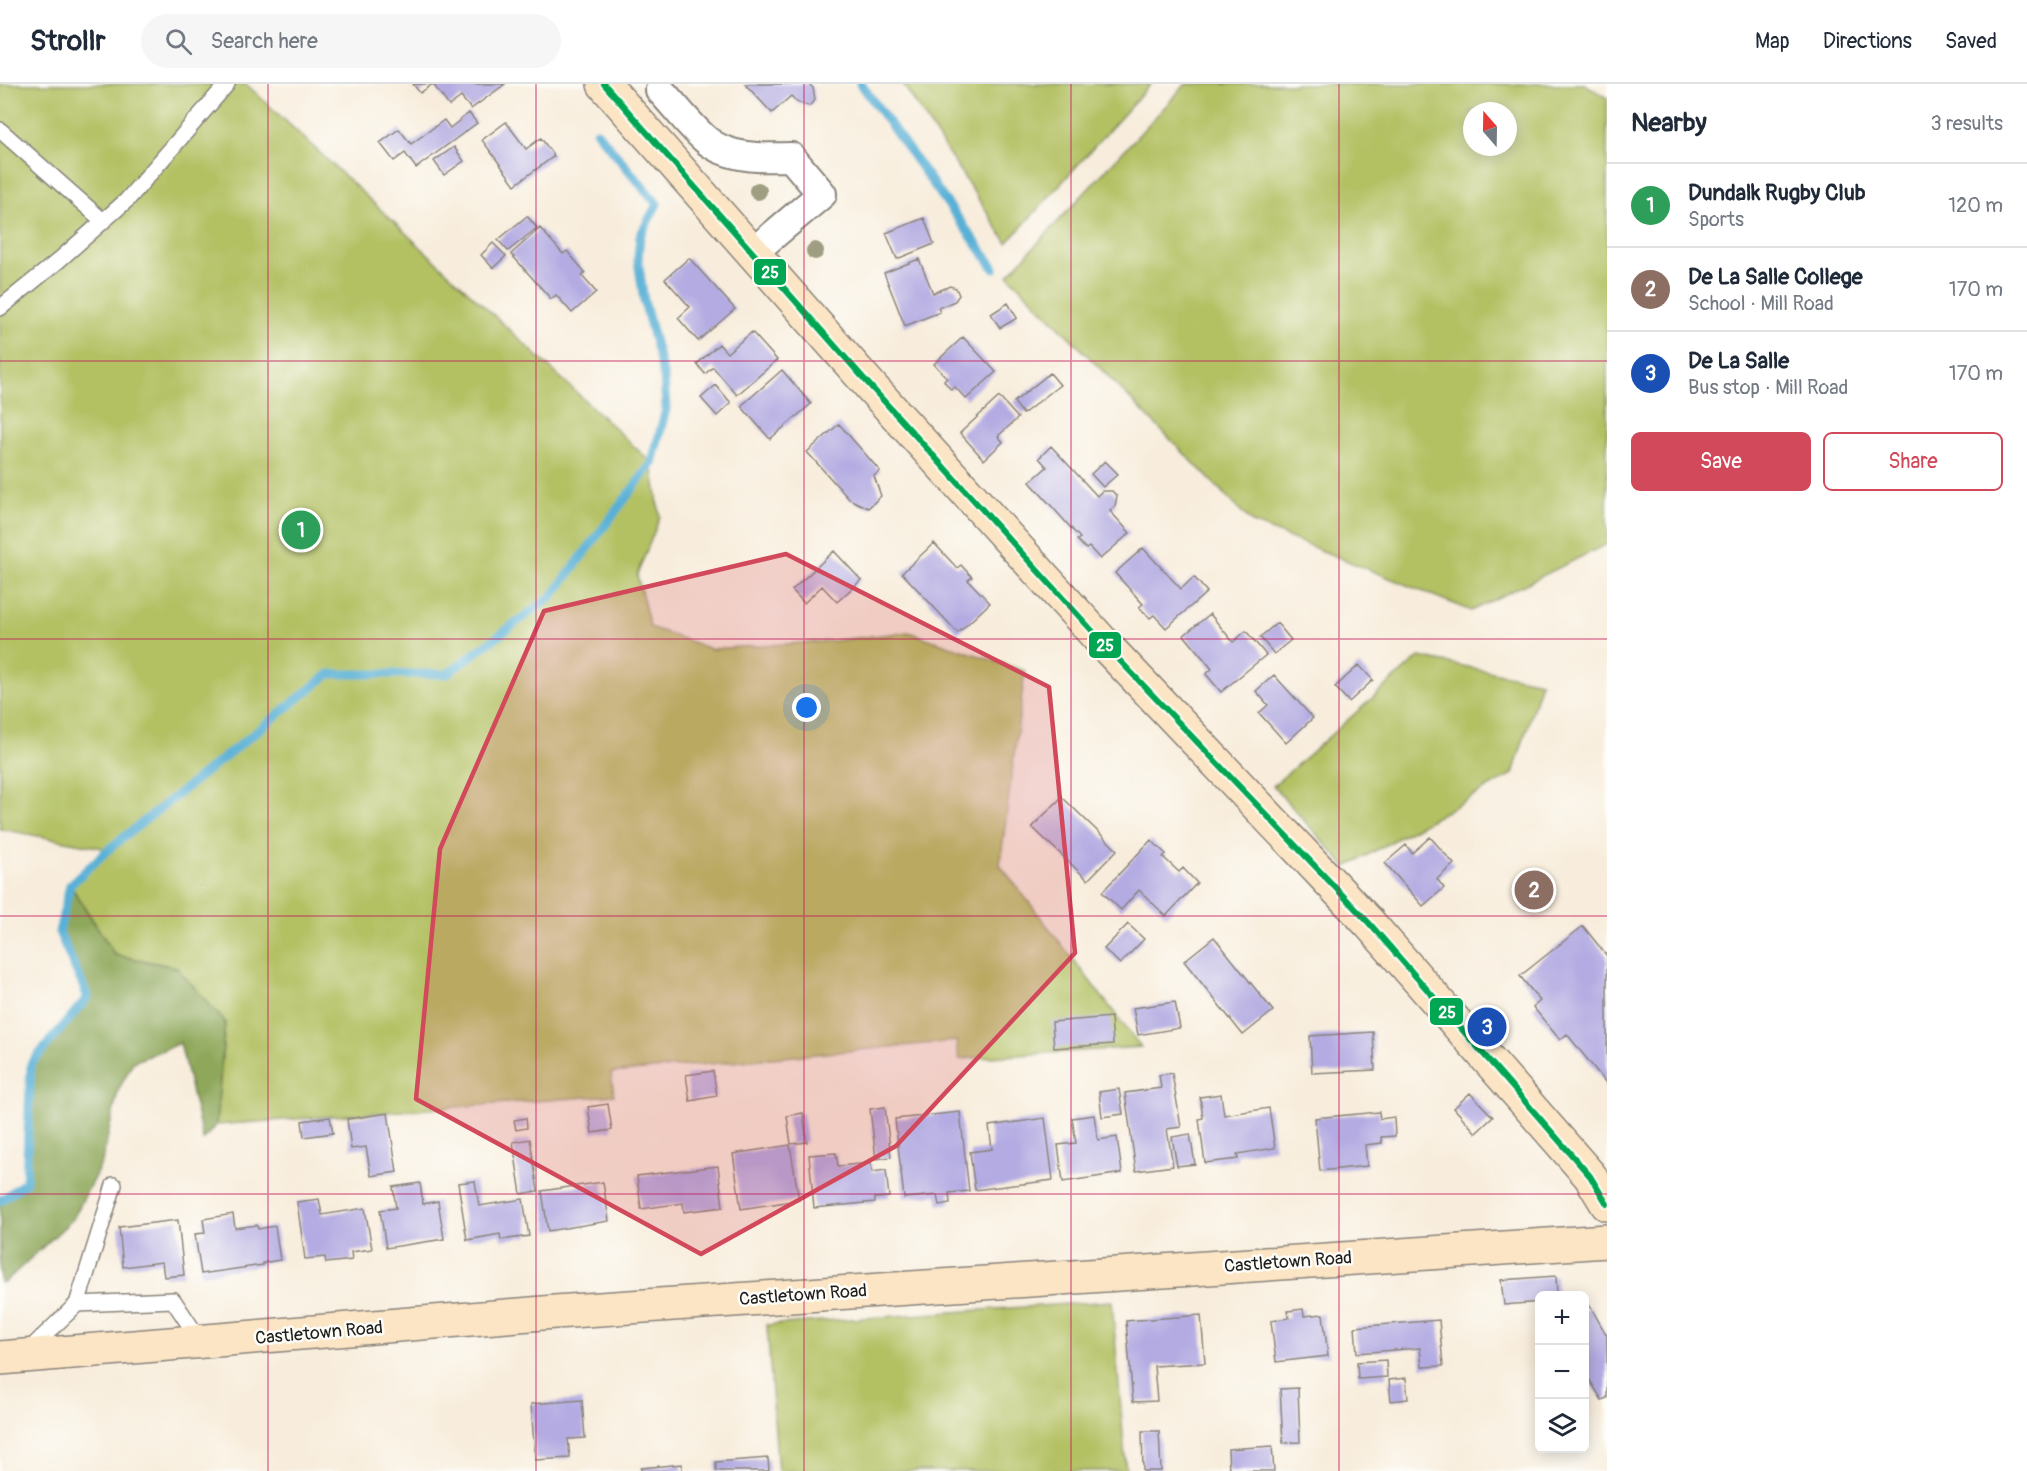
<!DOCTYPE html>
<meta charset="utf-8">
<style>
body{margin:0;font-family:Pangolin,sans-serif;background:#f6f6f7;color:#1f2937}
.controls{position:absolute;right:18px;bottom:18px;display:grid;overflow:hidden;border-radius:9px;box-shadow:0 3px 15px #0003}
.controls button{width:54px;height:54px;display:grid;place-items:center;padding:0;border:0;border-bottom:2px solid #e0e1e3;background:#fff;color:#1f2937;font:30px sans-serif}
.compass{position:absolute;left:1463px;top:18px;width:54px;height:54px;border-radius:50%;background:#fff;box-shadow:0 3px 15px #0003;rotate:340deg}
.you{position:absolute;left:807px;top:624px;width:21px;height:21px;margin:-15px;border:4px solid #fff;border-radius:50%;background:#1a73e8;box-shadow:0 0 0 9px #1a73e833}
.badge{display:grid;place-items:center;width:39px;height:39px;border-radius:50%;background:#d1495b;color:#fff;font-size:20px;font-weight:700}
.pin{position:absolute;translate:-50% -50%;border:3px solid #fff;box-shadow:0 2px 6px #0006}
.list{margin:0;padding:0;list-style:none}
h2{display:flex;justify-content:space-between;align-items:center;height:78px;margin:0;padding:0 24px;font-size:26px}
h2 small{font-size:20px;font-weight:400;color:#747a83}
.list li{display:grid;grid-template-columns:39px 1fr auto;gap:18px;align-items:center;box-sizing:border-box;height:84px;padding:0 24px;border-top:2px solid #e0e1e3}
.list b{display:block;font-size:22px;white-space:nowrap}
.list p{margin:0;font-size:20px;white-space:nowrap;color:#747a83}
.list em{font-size:20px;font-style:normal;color:#747a83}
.actions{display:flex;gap:12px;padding:18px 24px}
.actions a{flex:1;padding:14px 0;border:2px solid #d1495b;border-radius:9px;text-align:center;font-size:21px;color:#d1495b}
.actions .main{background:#d1495b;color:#fff}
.icon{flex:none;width:33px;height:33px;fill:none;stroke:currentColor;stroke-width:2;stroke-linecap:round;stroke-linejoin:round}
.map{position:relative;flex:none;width:1607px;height:1387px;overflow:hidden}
header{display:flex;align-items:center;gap:36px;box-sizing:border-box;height:84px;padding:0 30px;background:#fff;border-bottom:2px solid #e0e1e3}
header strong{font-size:28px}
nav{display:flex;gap:33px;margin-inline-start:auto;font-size:21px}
.search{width:420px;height:54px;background:#f6f6f7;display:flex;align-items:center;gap:15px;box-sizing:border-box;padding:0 21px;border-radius:33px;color:#747a83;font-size:22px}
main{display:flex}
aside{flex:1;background:#fff}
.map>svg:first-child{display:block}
.green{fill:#b3c164;stroke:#686e40;stroke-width:1.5;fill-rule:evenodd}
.forest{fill:#8ea75a;stroke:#55623b;stroke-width:1.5}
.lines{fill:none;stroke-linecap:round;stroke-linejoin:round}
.stream{stroke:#59b0d6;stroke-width:9}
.building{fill:#b3abe2}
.lane-casing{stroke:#8a847c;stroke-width:18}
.street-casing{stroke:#8a847c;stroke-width:32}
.secondary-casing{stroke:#8a847c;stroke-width:36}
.lane{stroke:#fff;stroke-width:15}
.street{stroke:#fff;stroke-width:28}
.secondary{stroke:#fce5c4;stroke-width:33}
.bus-1-casing{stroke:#fdfcf7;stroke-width:10}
.bus-1{stroke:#00a651;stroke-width:6}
.tree{fill:#a09e82}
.marked{fill:#d1495b;fill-opacity:0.2;stroke:#d1495b;stroke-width:4.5;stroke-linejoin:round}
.grid{fill:none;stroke:#c2185b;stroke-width:1.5;stroke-opacity:0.55}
.labels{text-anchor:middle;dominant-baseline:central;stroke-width:5;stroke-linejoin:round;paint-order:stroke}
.street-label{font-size:18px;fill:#1c1c1c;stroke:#fdfcf7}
.line-badge{stroke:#fdfcf7;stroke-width:2}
.badge-label{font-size:16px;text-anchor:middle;font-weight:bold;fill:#fff}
</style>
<header>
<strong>Strollr</strong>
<div class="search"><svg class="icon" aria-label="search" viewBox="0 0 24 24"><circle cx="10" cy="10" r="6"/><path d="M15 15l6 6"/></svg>Search here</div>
<nav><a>Map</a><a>Directions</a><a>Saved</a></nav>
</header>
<main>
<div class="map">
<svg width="1607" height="1387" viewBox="0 0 1607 1387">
<rect width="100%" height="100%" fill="#fdfcf7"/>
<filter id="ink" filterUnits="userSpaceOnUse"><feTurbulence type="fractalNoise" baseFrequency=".0167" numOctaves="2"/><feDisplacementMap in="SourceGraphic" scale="12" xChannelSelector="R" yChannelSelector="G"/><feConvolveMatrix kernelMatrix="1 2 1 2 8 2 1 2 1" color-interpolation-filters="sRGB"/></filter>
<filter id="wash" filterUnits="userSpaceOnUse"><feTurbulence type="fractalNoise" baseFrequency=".008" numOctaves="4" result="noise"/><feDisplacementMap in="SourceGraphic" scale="24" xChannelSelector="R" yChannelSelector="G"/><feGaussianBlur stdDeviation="1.35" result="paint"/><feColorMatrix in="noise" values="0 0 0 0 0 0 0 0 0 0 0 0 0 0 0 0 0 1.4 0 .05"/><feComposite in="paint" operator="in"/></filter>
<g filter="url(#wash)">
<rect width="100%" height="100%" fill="#f8eddc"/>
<path class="green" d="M0 0H246L652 379 660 433 637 491 650 543 711 565 832 557 908 548 1025 587 1000 781 1141 963 959 975 956 957 611 989 614 1011 216 1041 225 938 176 883 115 871 70 801 108 765 0 745Z
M903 0H1151L1007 159Z
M1186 0H1585L1607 14V460L1471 527 1253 439 1008 191ZM1472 27H1508V63H1472Z
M1419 573 1541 598 1513 690 1346 783 1273 702Z
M1112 1217 1126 1387H778L767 1241Z"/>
<path class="forest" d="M70 801 115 871 176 883 225 938 216 1041 203 1056 180 959 133 978 118 1007 102 1078 73 1135 6 1197 0 1199V1117L26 1098 31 980 88 913 59 848Z"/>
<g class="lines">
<path class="stream" d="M861 0 994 184
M0 1117 26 1098 31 980 88 913 59 848 70 801 109 765 329 590H447L552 512 652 379 666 325 664 293 644 217 638 175 640 152 657 120 597 48"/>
</g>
<g id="blocks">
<path class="building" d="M413 0H505L471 25 461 13 449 22 433 0 420 9Z
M745 0H809L813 4 815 16 809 22 797 18 791 12 772 29Z
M469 29 477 39 416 84 405 69 394 77 380 59 399 45 411 60 444 36 450 44Z
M506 38 526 65 541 54 554 72 515 101 482 56Z
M454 63 464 77 444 91 434 77Z
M527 132 537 144 508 167 498 156Z
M924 134 934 160 897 175 886 149Z
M540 144 563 170 567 167 585 188 582 192 596 208 572 229 556 211 551 215 511 170Z
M493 159 506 172 493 184 481 171Z
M689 174 735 225 698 257 678 234 690 223 665 195Z
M919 175 933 209 950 202 956 204 959 211 955 217 938 224 940 228 905 242 884 189Z
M1008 219 1017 234 1000 244 991 230Z
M752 248 777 276 737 311 713 283 705 290 697 280 719 260 727 269Z
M963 253 996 288 966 315 955 303 951 306 944 297 947 294 934 280Z
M782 286 811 320 770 355 741 322Z
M1050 289 1060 301 1023 330 1014 318Z
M716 301 731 319 717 332 701 314Z
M999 313 1018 334 998 352 1003 358 984 376 960 349Z
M839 340 880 387 874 392 881 412 868 424 849 415 807 368Z
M1051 362 1097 412 1102 407H1112L1117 412 1115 422 1110 427 1130 449 1100 475 1089 463 1086 465 1077 456 1080 454 1030 398 1047 383 1039 374Z
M1105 377 1118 390 1103 403 1091 390Z
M934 459 957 484 961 481 972 493 968 496 990 519 958 549 902 489Z
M1143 464 1181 505 1194 493 1207 508 1166 544 1154 531 1150 534 1139 523 1143 520 1115 489Z
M834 467 861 496 837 518 822 502 804 519 792 506Z
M1210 530 1233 558 1246 547 1266 571 1221 608 1206 590 1212 585 1184 551Z
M1277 539 1291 556 1274 570 1260 553Z
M1359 581 1373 596 1349 618 1335 603Z
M1274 591 1313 634 1286 659 1259 629 1268 621 1256 607Z
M1062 713 1117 766 1088 796 1032 743Z
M1430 753 1454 780 1437 795 1444 804 1423 822 1385 779 1406 761 1412 769Z
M1151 756 1166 770 1163 773 1179 788 1183 784 1197 799 1166 832 1139 806 1121 826 1102 808Z
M1128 840 1144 855 1120 880 1104 865Z
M1583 842 1607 872V1000L1567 950 1560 956 1533 923 1540 917 1520 892Z
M1214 853 1273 927 1243 951 1184 877Z
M1175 918 1180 944 1138 951 1133 924Z
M1111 933 1113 960 1054 964 1052 938Z
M1373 948 1375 986 1312 989 1310 952Z
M713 987 717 1012 690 1017 686 991Z
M1172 989 1181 1043 1167 1045 1173 1082 1136 1087 1125 1009 1161 1004 1159 991Z
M1119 1005 1123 1030 1102 1033 1099 1008Z
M1470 1009 1493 1033 1476 1049 1454 1024Z
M1221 1010 1224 1031 1269 1024 1275 1064 1237 1070 1238 1075 1205 1079 1199 1035 1203 1034 1200 1013Z
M608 1020 612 1046 592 1049 588 1023Z
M885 1023 891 1073 876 1075 870 1025Z
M960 1028 969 1107 949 1109 950 1119 939 1121 937 1111 904 1114 895 1035Z
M1379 1028 1380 1035 1394 1033 1395 1052 1381 1053 1382 1059 1365 1061 1367 1082 1320 1087 1315 1034Z
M388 1029 397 1088 371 1092 366 1063 351 1065 347 1035Z
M803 1029 807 1058 791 1060 787 1032Z
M1094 1031 1098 1056 1117 1053 1122 1089 1063 1098 1058 1061 1076 1059 1072 1034Z
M330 1033 333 1049 304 1053 302 1037Z
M526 1034 527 1044 516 1046 514 1036Z
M1045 1034 1053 1096 975 1106 970 1068 992 1065 989 1042Z
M1190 1050 1195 1080 1177 1082 1172 1053Z
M530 1055 538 1107 521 1110 513 1058Z
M790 1061 799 1116 741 1125 733 1070Z
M836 1069 838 1082 871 1079 872 1088 886 1086 889 1113 875 1114V1118L814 1124 809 1071Z
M718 1082 723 1123 684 1128 683 1119 641 1125 637 1092Z
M475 1097 479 1122 523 1115 529 1152 501 1156 500 1150 467 1156 458 1099Z
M603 1098 609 1137 548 1147 542 1107Z
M420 1099 423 1120 438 1117 444 1155 386 1164 380 1126 396 1124 393 1103Z
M319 1115 322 1131 365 1124 372 1165 351 1168 352 1176 326 1179 325 1173 305 1175 297 1118Z
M233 1130 235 1144 257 1141 258 1145 275 1142 280 1176 263 1179V1181L201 1190 195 1150 205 1149 203 1135Z
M178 1136 184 1191 164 1193 162 1178 123 1183 119 1143Z
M1556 1192 1557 1212H1540V1218L1504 1221 1501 1196Z
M1590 1222 1607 1252V1314L1602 1316 1584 1287V1226Z
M1303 1225 1304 1232 1323 1230 1328 1272 1276 1278 1271 1237 1289 1234 1288 1227Z
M1201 1231 1205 1279 1154 1282 1157 1317 1133 1318 1126 1237Z
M1439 1236 1443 1282 1422 1283 1420 1264 1357 1269 1355 1243Z
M1386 1276 1387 1293 1358 1295 1357 1278Z
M1406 1294 1408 1315 1391 1317 1389 1296Z
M1298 1304 1300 1358 1283 1359 1280 1305Z
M582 1316 585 1354 568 1355 570 1374 535 1376 531 1320Z
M1142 1347H1159L1161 1387H1143Z
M1272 1362 1274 1387H1229L1228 1365Z
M768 1374 769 1387H716V1378Z
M682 1380V1387H641V1384Z"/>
</g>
</g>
<g filter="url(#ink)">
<use href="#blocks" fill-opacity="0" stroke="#8a847c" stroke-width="1.5"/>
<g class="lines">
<g class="lane-casing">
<path id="lane" d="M0 46 103 137
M0 224 58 177 127 116 227 0
M77 1220 173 1216 201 1258
M29 1266 77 1220 114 1101"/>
</g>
<g class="street-casing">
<path id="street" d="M660 6C675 22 689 41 705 55 727 75 763 74 791 73L822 110 752 169"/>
</g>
<g class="secondary-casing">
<path id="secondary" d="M604 0 873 305 1106 562 1369 839 1590 1092 1607 1120
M0 1274 555 1228 1607 1157"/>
</g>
<use href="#lane" class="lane"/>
<use href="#street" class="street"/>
<use href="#secondary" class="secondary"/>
<g class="bus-1-casing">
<path id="bus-1" d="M604 0 873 305 1106 562 1369 839 1590 1092 1607 1120"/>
</g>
<use href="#bus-1" class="bus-1"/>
</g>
<g class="tree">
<circle cx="758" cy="107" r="9"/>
<circle cx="815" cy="167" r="9"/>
</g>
</g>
<path class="marked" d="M786 470 1049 603 1075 869 896 1062 701 1170 416 1015 440 765 544 527Z"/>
<path class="grid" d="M268 0V1387M536 0V1387M804 0V1387M1071 0V1387M1339 0V1387M0 277H1607M0 555H1607M0 832H1607M0 1110H1607"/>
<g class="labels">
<g class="street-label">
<text transform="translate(1288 1178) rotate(-4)">Castletown Road</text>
<text transform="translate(803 1211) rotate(-4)">Castletown Road</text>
<text transform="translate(319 1249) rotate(-5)">Castletown Road</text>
</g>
</g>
<g class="line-badge">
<rect x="753" y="174" width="34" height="28" rx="6" fill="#00a651"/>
<rect x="1088" y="547" width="34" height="28" rx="6" fill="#00a651"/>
<rect x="1429" y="913" width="35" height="29" rx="6" fill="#00a651"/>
</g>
<g class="badge-label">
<text x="770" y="194">25</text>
<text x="1105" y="567">25</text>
<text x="1447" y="934">25</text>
</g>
</svg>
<div class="controls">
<button>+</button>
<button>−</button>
<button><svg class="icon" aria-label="layers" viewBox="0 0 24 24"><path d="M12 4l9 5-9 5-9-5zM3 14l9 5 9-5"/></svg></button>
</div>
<svg class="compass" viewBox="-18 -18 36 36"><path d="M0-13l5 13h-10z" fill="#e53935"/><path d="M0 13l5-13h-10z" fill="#747a83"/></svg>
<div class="you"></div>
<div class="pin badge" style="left:301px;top:446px;background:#2e9e5b">1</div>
<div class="pin badge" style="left:1534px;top:806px;background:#8d6e63">2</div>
<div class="pin badge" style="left:1487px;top:943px;background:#1a4fb4">3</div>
</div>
<aside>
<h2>Nearby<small>3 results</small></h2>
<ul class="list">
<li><span class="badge" style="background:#2e9e5b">1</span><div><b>Dundalk Rugby Club</b><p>Sports</p></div><em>120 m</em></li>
<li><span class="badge" style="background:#8d6e63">2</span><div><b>De La Salle College</b><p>School · Mill Road</p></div><em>170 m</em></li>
<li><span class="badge" style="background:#1a4fb4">3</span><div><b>De La Salle</b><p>Bus stop · Mill Road</p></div><em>170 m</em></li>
</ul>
<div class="actions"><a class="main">Save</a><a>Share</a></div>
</aside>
</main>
